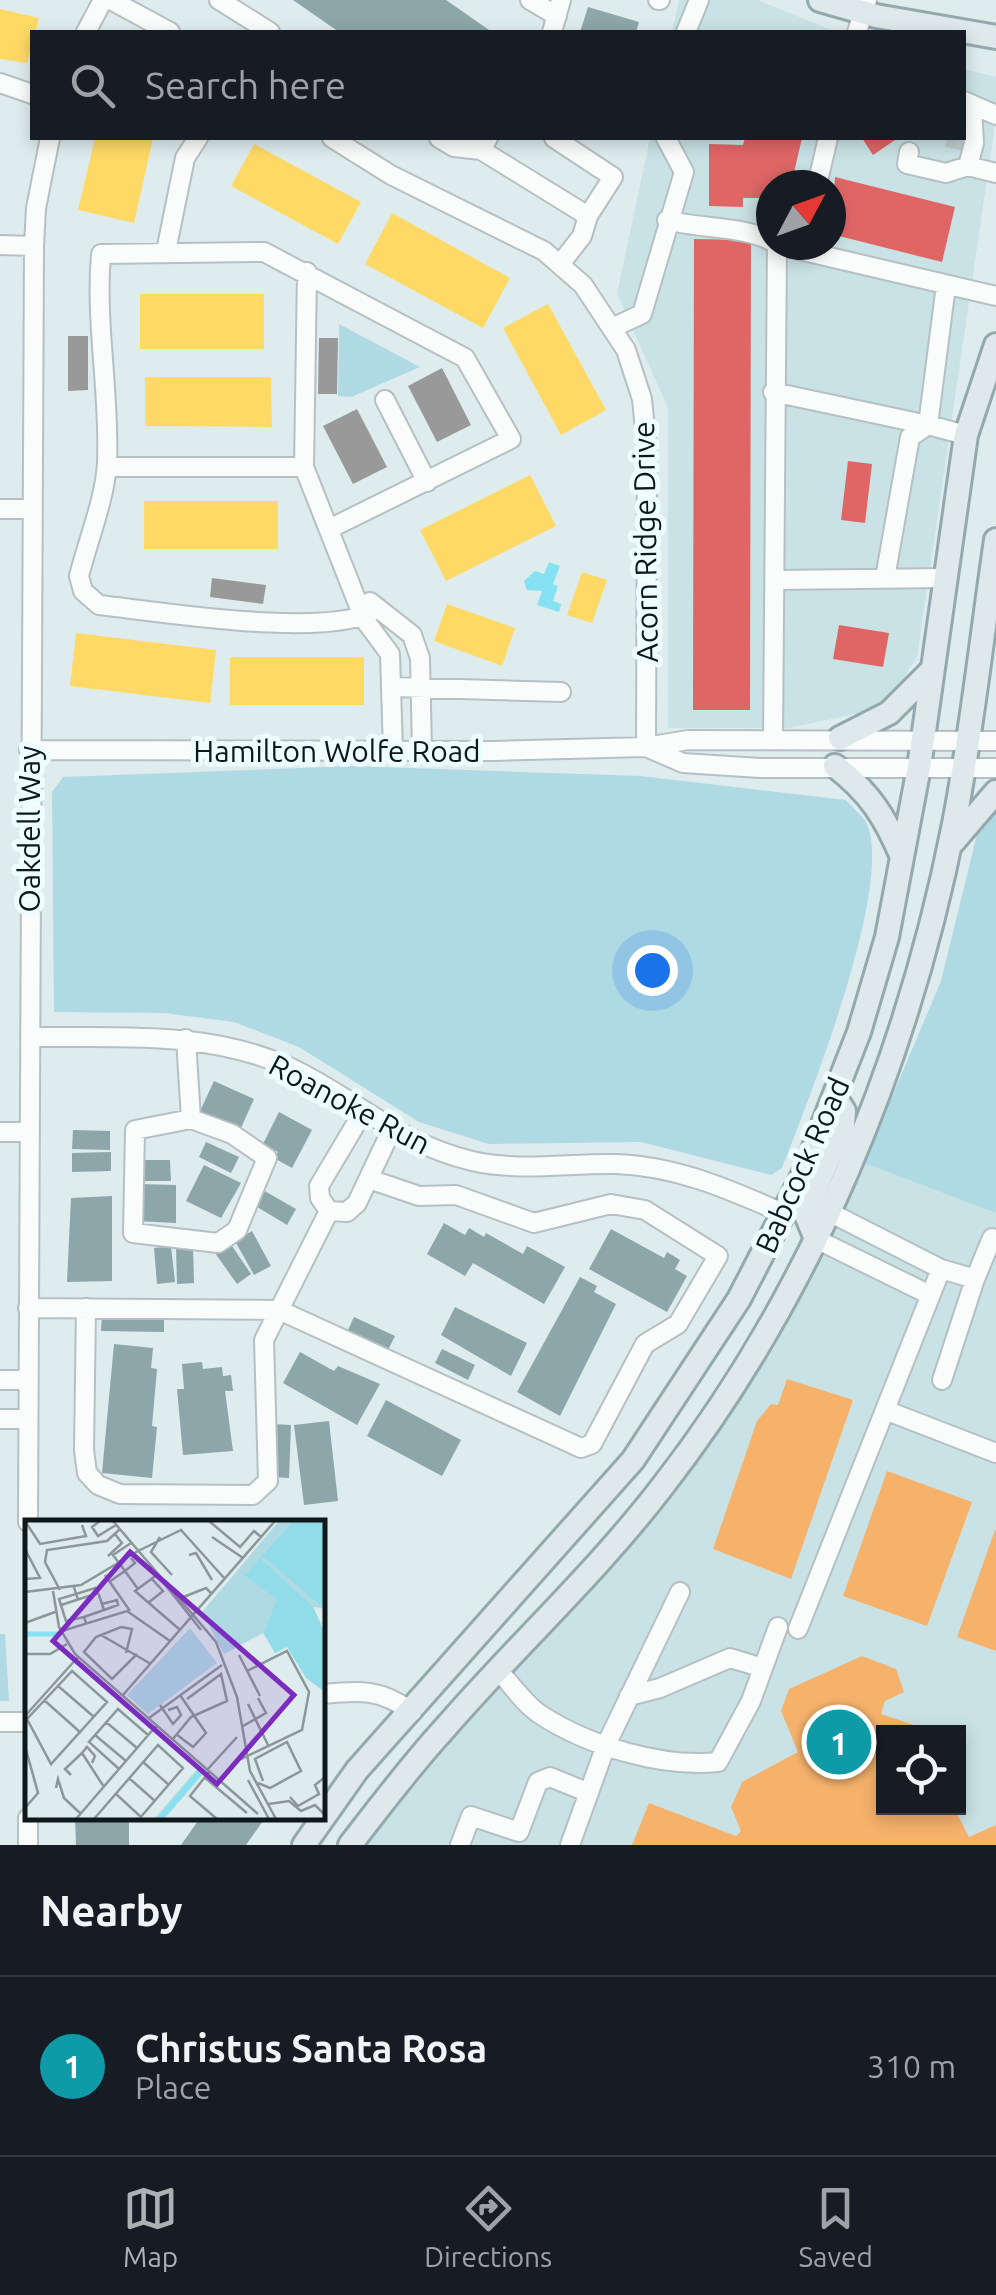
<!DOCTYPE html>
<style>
body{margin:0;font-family:Ubuntu,sans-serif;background:#242831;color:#f1f3f6}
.controls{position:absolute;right:30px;bottom:30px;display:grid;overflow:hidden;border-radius:0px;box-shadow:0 5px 15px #0003}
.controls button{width:90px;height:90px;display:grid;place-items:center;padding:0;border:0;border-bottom:2px solid #363941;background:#171b24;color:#f1f3f6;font:50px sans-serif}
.compass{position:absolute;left:756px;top:170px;width:90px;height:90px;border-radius:50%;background:#171b24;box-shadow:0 5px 15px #0003;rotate:49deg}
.you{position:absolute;left:652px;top:970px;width:35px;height:35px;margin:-25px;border:8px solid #fff;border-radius:50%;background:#1a73e8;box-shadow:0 0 0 15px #1a73e833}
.badge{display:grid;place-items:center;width:65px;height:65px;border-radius:50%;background:#acb2b4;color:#fff;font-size:32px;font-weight:700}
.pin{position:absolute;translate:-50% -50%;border:5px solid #fff;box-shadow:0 2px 10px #0006}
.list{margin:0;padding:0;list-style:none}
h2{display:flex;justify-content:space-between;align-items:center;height:130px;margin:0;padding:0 40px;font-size:42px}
h2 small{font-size:32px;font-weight:400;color:#9ea1a6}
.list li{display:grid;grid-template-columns:65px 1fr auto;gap:30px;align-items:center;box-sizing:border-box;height:180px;padding:0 40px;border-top:2px solid #363941}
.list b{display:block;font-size:38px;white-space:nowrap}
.list p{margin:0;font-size:32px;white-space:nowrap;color:#9ea1a6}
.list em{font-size:32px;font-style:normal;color:#9ea1a6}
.icon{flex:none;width:55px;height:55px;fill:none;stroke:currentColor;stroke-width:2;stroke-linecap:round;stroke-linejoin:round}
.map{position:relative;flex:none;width:996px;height:1845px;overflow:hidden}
.search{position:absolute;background:#171b24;box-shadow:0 5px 15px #0003;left:30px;right:30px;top:30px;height:110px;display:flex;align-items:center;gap:25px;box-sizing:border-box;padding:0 35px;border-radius:0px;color:#9ea1a6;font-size:38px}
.sheet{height:310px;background:#171b24}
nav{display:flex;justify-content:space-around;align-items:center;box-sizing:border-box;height:140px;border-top:2px solid #363941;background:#171b24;font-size:28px;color:#9ea1a6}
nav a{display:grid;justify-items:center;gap:5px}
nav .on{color:#acb2b4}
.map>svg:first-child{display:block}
.built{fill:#c9e2e6;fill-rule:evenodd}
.green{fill:#b0dae3}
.water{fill:#86e1f2}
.homes{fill:#ffd966}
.shops{fill:#e06666}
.health{fill:#f6b26b}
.industry{fill:#999}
.building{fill:#8ca6aa}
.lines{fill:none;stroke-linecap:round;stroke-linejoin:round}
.minor-tunnel{stroke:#bfccce;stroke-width:18;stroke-dasharray:18 9;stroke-linecap:butt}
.minor-casing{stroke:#b5c0c2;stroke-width:22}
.major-casing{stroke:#93a9ad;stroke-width:28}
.minor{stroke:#fafcfc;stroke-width:18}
.major{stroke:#dfe9eb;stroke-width:22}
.labels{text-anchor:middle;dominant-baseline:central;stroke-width:10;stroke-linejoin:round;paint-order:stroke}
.street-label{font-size:30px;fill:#0e1719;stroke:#edfcff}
.inset-river{fill:none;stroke:#86e1f2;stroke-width:5}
.inset-road{fill:none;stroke:#8b9799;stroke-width:2.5}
.view{fill:#7b2cbf;fill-opacity:0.15;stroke:#7b2cbf;stroke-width:5}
.inset-edge{fill:none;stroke:#0e1719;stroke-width:5}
</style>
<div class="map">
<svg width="996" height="1845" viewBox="0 0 996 1845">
<rect width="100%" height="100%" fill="#deecee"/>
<path class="built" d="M679 0H758L836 32H672Z
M964 69 996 77V118L917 657 899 686 875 710 788 728H668V408L617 294 650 138H964ZM771 185H831V245H771Z
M864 1163 996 1213V1845H365L485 1702 604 1574 694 1462 800 1294ZM884 1732H958V1808H884Z"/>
<path class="green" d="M339 324 420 367 351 397 338 396Z
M352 766 641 776 846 800C852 807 863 816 867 824 894 887 808 1101 782 1168L771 1175 641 1142 489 1144 419 1122 299 1047 234 1022 164 1013 54 1012 52 792 63 777Z
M996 802V1213L864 1163 941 981 978 830Z
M0 1634H5L9 1701H0Z"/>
<path class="water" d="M549 562 560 566 553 584 558 586 553 601 561 604 559 612 537 605 542 591 527 590 524 581 535 571 544 574Z"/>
<path class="homes" d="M0 9 39 18 27 63 0 59Z
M95 138H153L134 223 78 210Z
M254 144 361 202 338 244 231 186Z
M392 213 510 278 483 328 365 264Z
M140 294H264V349H140Z
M548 304 606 410 561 435 503 328Z
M145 377H271L272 427 145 426Z
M530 475 556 526 446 581 420 530Z
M144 501H278V549H144Z
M582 572 607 580 592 623 567 615Z
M447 604 515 628 502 666 434 641Z
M76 633 216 650 210 703 70 686Z
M230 657H364V705H230Z"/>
<path class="shops" d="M745 138H802L791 185H771V198H743V207L709 206V144L743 145Z
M862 138H898L873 155Z
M835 177 955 207 942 262 831 234Z
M694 239 751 240 750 710H693Z
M848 461 872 464 865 523 841 520Z
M839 625 889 633 883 667 833 659Z"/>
<path class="health" d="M787 1379 853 1400 791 1579 713 1549 757 1421 771 1404 778 1405Z
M887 1471 972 1502 927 1626 843 1596Z
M995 1530H996V1651L957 1637Z
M862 1656 896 1669 904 1692 885 1701 881 1714 920 1727 922 1732H884V1808H954L969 1837 996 1825V1845H632L649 1803 736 1836 741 1831 731 1807 742 1782 798 1752 781 1711 789 1689Z"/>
<path class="industry" d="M68 336H88V390L68 391Z
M319 338H338L337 394H318Z
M442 368 471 425 437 442 408 386Z
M357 409 387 467 353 484 323 426Z
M212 578 266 585 263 604 210 597Z"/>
<path class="building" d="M293 0H446L492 32H339Z
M588 7 639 22 636 32H580Z
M214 1081 254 1099 240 1130 200 1111Z
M279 1112 312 1130 292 1168 274 1158 278 1152 263 1144Z
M73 1130 110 1131V1150L72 1149Z
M206 1142 239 1157 231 1173 199 1157Z
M111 1152V1171L72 1172V1153Z
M136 1160H170L171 1181H137Z
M204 1165 241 1183 221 1218 186 1201Z
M137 1184 176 1185V1223L136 1221Z
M263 1190 296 1209 287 1225 254 1205Z
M112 1196V1281L67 1282 71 1198Z
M444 1223 465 1235 469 1228 484 1237 486 1233 523 1254 527 1246 565 1267 544 1304 473 1263 465 1276 427 1254Z
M611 1229 664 1258 667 1252 680 1260 675 1269 687 1276 667 1312 589 1269Z
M252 1231 271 1266 254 1275 235 1241Z
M230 1243 251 1274 237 1284 215 1253Z
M171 1246 175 1282 157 1284 154 1248Z
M176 1247H193L194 1283 177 1284Z
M580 1277 597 1286 594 1292 616 1304 560 1416 517 1392Z
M455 1307 527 1343 511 1376 441 1335Z
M102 1314 164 1316V1332L101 1331Z
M354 1317 395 1336 388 1350 348 1330Z
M114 1344 153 1348 151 1368 157 1369 152 1426 157 1427 152 1478 102 1473Z
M442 1349 475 1365 468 1380 435 1363Z
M300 1352 334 1371 338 1366 380 1384 357 1425 283 1383Z
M202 1362 203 1369 222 1367 223 1376 231 1375 233 1391H225L233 1451 183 1455 177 1389H184L182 1364Z
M386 1400 461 1440 442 1476 367 1436Z
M329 1421 338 1501 304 1505 294 1425Z
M273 1424 291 1425 289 1478 272 1477Z
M75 1818H129V1845H76Z
M200 1818H265L246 1845H181Z"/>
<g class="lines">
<path class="minor-tunnel" d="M947 138 964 142"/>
<g class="minor-casing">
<path id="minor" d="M111 0 170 32
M219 0 270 32
M530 0 557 16
M658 0H660
M86 32 103 0
M552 32 561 0
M686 32 699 0
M857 32 867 0
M0 83 32 94
M964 101 996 115
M972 108 974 143 968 166 996 173
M332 138 391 175 544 251 583 285 626 350 642 399 647 451 646 747
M439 138 454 147 481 150 488 138
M481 150 588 216 613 177 554 138
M909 152 907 164 946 173 968 166
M817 185 828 138
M667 220C699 229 745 226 771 241
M0 245 34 246
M778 245 996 296
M166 251 185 158 198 138
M561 263 582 236 588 216
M307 272 304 467 364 619 390 654 393 752
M614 327 642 314 684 172 666 138
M773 392 928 425 946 285
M385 400 427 482
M107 467H304
M0 509H31
M329 529 511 439 465 358 264 252 101 254C95 324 110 392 107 463 105 499 88 540 79 576L83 591 99 605C155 611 337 641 377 608
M885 578 910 437 928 425 966 435
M776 580 945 578
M370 602 412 635 420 658 422 751
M393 687 561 692
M773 739 777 245
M646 747 683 763 760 768H996
M29 750 493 751 646 747 688 740 996 741
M30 1037C118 1038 209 1030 291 1068 356 1099 399 1144 472 1161 521 1172 567 1163 616 1164 676 1166 728 1189 783 1213
M186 1039 191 1119 135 1130 133 1233 218 1243 237 1230 267 1158 232 1134 191 1119
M363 1112 319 1186 320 1198 329 1211 347 1212 357 1203 391 1131
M0 1132H30
M829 1212 941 1269 975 1279 942 1380
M816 1239 930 1295
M975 1279 992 1238
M28 1308 279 1310 581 1448 592 1444 645 1344 678 1324 718 1256 645 1210 611 1204 534 1223 456 1195 419 1196 369 1179
M86 1308 84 1450 87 1473 98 1485 120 1494 253 1495 268 1481 264 1340 329 1211
M0 1380H28
M885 1410 996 1453
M0 1419H28
M28 1522 34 246 36 208 50 138
M798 1629 941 1269
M498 1670C511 1684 525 1705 541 1715 589 1746 662 1768 718 1762L751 1701 778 1627
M322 1694C360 1690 381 1689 412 1712
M629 1696 660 1688 730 1658 763 1668
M0 1722H28
M28 1845V1818
M460 1845 471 1816 519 1832 538 1782 550 1777 589 1793
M570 1845 606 1745 680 1592"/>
</g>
<g class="major-casing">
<path id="major" d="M820 0 876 16 996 37
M840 738 889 713 932 670
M835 766C870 793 885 817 902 857
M953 842 996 792
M816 1239 805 1212 843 1125 844 1111 835 1097
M304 1845 357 1770 633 1460 739 1299 804 1173 859 1032 887 937 919 767 966 435 996 345
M350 1845C381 1805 411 1765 445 1728 516 1646 596 1573 662 1487 812 1294 907 1062 954 824 972 731 982 634 996 540"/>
</g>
<use href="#minor" class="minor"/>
<use href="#major" class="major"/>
</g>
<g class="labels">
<g class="street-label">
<text transform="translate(645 542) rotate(-91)">Acorn Ridge Drive</text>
<text x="337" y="751">Hamilton Wolfe Road</text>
<text transform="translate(29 829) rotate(-90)">Oakdell Way</text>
<text transform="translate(350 1104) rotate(28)">Roanoke Run</text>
<text transform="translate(802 1165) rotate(-66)">Babcock Road</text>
</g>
</g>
<g transform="translate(25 1520)">
<rect width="300" height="300" fill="#deecee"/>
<path d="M254 1H300V89L288 87 297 107 250 133 238 113 199 134 177 92ZM165 108 192 143 123 194 102 175ZM174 247 180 252 139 299H129Z" fill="#b0dae3"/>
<path d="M269 1H300V89L237 36ZM235 38 288 87 300 113V172L281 158 262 127 250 133 239 113 252 79 215 52 222 54Z" fill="#90dce9"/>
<path class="inset-river" d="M0 114H33M135 299 177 250"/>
<path class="inset-road" d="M0 1 15 24 61 16 57 5M75 1 67 7 73 16 91 5M88 1 191 122 212 177 225 251 251 299M184 1 215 27 229 11 236 17M135 17 126 32 147 55M187 17 218 38M0 29 15 58 0 59M113 31 156 10 200 59M164 35 171 33 187 60M83 36 97 23 90 14M106 38 110 43 100 51 88 35 106 23M133 54 110 71 154 109M80 55 105 91M84 62 100 51 113 69M138 62 176 110M49 67 51 74 34 79 41 101 59 97 61 103M35 70 20 42 22 30 82 21 95 9M28 71 34 107 50 134 233 294M0 72 56 65 113 31M156 78 181 68 186 73M53 79 51 74 70 68 74 75 79 90 59 97M123 83 138 71 127 59M77 84 92 80 93 85 79 90M36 85 73 73M0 103 30 92M37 111 102 91 145 121M76 115 126 144M101 133 107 109 96 107 71 117 59 132 87 159 112 134M0 134H25L42 124M214 135 235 176M47 151 82 182 26 244 2 199ZM32 165 69 197M98 175 250 1M19 180 56 213M223 184 243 225M135 185 148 204 156 195 152 187 143 190M0 196 53 137M124 198 197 145M81 202 112 228M218 206 241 193 233 178M151 214 168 227 181 213 155 175M70 215 101 241M147 220 166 197 202 181 196 154 162 179M0 226 13 273 0 288M216 239 277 210 284 172 262 131 222 151M118 242 144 265M67 243 70 236 62 227 57 233 79 267M94 249 64 222 93 189 123 215M182 250 212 217M184 252 165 276 192 299M46 255 40 249 57 233M179 257 222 293M104 258 130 281M223 260 244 299M233 263 245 268 276 251 262 222 230 239 238 261M31 268 33 259 39 278 56 294M91 274 116 297M265 277 273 286 294 274 290 265 300 257M244 284 264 281 276 291 290 285 300 295M51 299 131 206M69 299 133 225 158 248 114 299"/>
<path class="view" d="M105 32 269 175 192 264 28 121Z"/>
<rect width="300" height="300" class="inset-edge"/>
</g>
</svg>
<div class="controls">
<button><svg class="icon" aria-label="locate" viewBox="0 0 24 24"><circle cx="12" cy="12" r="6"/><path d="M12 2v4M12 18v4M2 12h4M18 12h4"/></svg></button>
</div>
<svg class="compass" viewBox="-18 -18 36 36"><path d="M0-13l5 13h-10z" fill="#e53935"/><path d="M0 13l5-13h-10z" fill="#9ea1a6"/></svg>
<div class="you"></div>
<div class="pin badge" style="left:839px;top:1742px;background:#0f9aa8">1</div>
<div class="search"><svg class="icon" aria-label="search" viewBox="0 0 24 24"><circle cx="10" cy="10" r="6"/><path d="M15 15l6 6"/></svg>Search here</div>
</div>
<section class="sheet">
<h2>Nearby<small></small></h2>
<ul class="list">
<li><span class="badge" style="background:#0f9aa8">1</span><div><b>Christus Santa Rosa</b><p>Place</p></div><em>310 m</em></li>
</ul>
</section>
<nav>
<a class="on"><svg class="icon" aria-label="map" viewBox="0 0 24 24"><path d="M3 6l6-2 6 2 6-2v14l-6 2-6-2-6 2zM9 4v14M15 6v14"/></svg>Map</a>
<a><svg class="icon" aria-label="directions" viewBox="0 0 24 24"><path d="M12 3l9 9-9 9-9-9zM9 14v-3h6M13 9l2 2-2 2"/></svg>Directions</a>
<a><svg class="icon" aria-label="saved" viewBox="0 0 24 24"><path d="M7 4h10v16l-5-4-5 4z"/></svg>Saved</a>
</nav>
